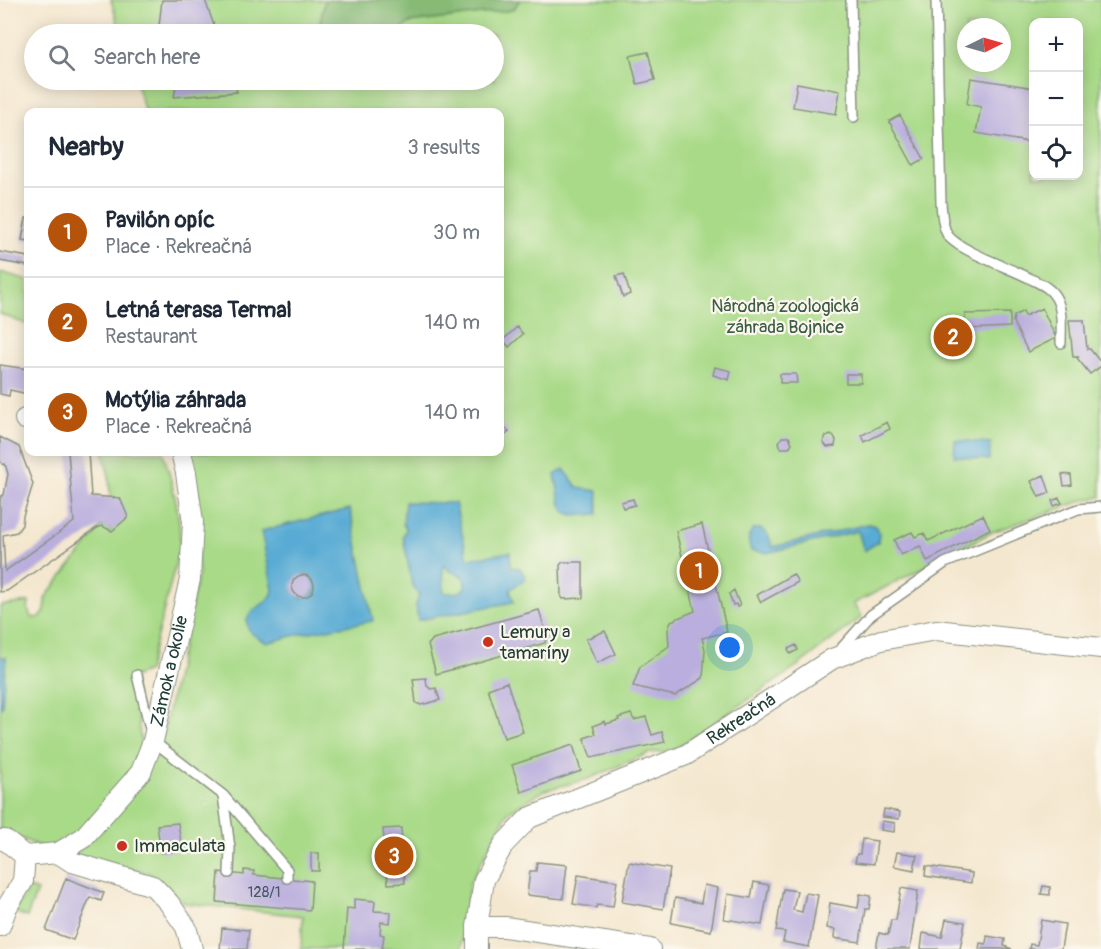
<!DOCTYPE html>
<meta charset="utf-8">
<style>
body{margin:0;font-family:Pangolin,sans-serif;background:#f6f6f7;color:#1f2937}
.controls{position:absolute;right:18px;top:18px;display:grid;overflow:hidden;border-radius:12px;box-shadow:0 3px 15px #0003}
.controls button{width:54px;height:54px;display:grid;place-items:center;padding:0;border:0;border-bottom:2px solid #e0e1e3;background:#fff;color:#1f2937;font:30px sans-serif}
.compass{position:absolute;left:957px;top:18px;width:54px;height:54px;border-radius:50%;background:#fff;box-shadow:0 3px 15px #0003;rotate:85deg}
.you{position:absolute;left:730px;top:648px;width:21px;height:21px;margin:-15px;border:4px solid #fff;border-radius:50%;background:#1a73e8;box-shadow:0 0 0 9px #1a73e833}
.badge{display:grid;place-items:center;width:39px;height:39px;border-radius:50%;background:#b45309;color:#fff;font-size:20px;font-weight:700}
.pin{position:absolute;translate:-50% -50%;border:3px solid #fff;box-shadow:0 2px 6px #0006}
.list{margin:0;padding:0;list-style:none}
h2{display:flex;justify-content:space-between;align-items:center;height:78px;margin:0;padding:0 24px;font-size:26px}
h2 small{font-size:20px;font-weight:400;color:#747a83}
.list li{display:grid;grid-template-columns:39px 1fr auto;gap:18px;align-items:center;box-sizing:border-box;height:90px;padding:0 24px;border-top:2px solid #e0e1e3}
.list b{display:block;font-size:22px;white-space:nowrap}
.list p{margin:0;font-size:20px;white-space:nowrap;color:#747a83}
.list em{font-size:20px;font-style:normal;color:#747a83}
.icon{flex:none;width:33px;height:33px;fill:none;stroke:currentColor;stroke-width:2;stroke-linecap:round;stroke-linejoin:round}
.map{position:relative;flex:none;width:1101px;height:949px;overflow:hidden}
.search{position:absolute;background:#fff;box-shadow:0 3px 15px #0003;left:24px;top:24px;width:480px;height:66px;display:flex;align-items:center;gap:15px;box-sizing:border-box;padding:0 21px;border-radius:33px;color:#747a83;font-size:22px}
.panel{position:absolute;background:#fff;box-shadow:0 3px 15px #0003;left:24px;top:108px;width:480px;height:348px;border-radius:12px}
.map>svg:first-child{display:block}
.green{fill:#a9da88;stroke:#648c5e;stroke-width:1.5;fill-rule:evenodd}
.forest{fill:#86ba74;stroke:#527c54;stroke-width:1.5}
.water{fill:#59abd4;stroke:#3c7484;stroke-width:1.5;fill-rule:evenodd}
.building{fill:#b9aedd}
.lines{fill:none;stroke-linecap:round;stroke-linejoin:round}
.lane-casing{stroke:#8a9282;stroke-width:12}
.street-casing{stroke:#8a9282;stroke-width:22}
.lane{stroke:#fff;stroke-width:9}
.street{stroke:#fff;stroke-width:20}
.poi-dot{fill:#c8321e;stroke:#fbf7ec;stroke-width:2}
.labels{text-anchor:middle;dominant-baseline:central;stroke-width:4.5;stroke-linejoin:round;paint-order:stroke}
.number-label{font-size:15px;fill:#46595e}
.park-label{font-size:18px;fill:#3b5c45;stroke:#fbf7ec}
.poi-label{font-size:18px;fill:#1f3d34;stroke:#fbf7ec;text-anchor:start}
.street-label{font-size:18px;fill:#1f3d34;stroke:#fbf7ec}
</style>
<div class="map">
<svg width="1101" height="949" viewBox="0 0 1101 949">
<rect width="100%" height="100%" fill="#fbf7ec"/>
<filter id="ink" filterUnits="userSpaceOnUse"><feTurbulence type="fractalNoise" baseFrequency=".0167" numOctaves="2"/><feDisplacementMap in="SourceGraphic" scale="12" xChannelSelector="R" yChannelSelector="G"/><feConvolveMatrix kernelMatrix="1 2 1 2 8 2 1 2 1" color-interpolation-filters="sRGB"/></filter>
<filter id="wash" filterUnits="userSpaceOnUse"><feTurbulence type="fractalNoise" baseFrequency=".008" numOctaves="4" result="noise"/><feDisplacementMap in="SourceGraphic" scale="24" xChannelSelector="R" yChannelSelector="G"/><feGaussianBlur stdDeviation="1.35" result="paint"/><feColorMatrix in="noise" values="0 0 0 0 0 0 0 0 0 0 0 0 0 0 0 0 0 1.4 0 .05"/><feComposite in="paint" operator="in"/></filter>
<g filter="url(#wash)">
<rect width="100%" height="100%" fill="#f4e7cf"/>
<path class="green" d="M111 0H325L320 22 337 34H121Z
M520 0H1101V497L1087 499 992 532 853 604 862 617 788 673 672 751 649 753 588 779 545 790 508 812 469 885 461 949H301L303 916 185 903 149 873 36 845 0 829V712L6 657H0V606L29 602 28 610 31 617C44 621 47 609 45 598L102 526 112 531 109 476 103 452H163C172 482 181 514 180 547L148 671 133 677 141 743 162 738 199 572 188 452H500V112H145L135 80H494V34H397L409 23 512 10ZM1034 22H1078V176H1034ZM966 27H1002V63H966Z
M0 272 28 280V325L0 314Z
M29 888 37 891 27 917 14 912Z"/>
<path class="forest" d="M325 0H520L513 10 409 23 397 34H337L320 22Z"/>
<path class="water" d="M955 440 991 443 989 460 954 456Z
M564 469 578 488 598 491V514C556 519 563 512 555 475Z
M405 502 455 503 468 559 510 552 511 567 520 568 526 578 510 590 514 602 418 620 416 605 419 594 412 585 403 536 406 529 403 524ZM443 564C446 566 447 569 450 571 459 577 465 571 465 588L460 592 444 593Z
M350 509 373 621 300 634 267 643C260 639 252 636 248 628 241 607 270 608 273 590L261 531ZM305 575C314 579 316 585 312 594L301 598 293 591C292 581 295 576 305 575Z
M868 524 875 526 879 533 878 542 864 551 858 531 767 553 751 551C748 543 747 536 753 529H761L768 535 773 547Z
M0 657H6L2 707H0Z"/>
<g id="blocks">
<path class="building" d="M162 0H205L217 34H158Z
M648 52 655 80 637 84 630 56Z
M971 78 1034 88V143L976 133 981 107 967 104Z
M177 80H233L237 92 174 97Z
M797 83 840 91 836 114 793 107Z
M900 115 924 159 913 165 889 121Z
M26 218H28V241L22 240Z
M0 252 28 257V266L0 261Z
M624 274 630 294 623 297 616 276Z
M1042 308 1056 338 1028 352 1013 322 1014 316 1023 311 1025 316Z
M1010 313V327L965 329V314Z
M1069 320H1084L1087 349H1090L1101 363V366L1090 374 1077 358 1079 357H1073Z
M517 327 523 334 509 347 503 340Z
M0 365 28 369V394L10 390 9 396 0 394Z
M715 367 731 371 729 380 713 375Z
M780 374H796L797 383H780Z
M846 374H861V383H846Z
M887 422 890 429 865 442 862 435Z
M502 425 509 431 503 438 500 435V428Z
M833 435 836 440 835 446 827 447 823 442 826 436Z
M0 437 19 447 33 484 23 516 22 525 17 532 3 535 5 571 74 522 68 452H88L91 496 120 498 128 517 112 531 102 526 97 528 7 591 0 592V500L1 496 4 495 8 474 5 464 4 465 2 464 0 460Z
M782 437H789L792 443 789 448H781L779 442Z
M1062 474 1071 475 1072 485 1064 486Z
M1044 475 1050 493 1039 497 1031 481Z
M1059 498 1062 503 1054 506 1052 501Z
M633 499 635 505 623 508 621 502Z
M983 515 990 529 927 561 920 546 901 555 894 540 912 532 915 537 924 533 928 541Z
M702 524 727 632 702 638 705 649 703 678 675 696 633 686 640 667 669 646 668 630 671 621 695 611 676 531Z
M563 562H583V598L563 599 561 596 560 565Z
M793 574 798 582 761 602 757 595Z
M292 586a11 11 0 1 1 22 0a11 11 0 1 1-22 0Z
M734 590 740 606 737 607 736 604 733 605 729 594Z
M539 610 547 636 545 643 436 674 428 645 433 639Z
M605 631 616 654 597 663 586 639Z
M796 645 798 650 790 654 788 649Z
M426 678 427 686 431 689 436 688 440 700 421 705 416 703 413 679Z
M507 682 523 732 504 738 488 689Z
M631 714 634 720 646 717 652 735 662 732 665 742 591 758 584 738 596 734 593 726 605 721 606 724 619 720 618 718Z
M573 745 581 771 521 792 512 765Z
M884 809 900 812 899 819 883 817Z
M882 821 895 823 894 832 881 830Z
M178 823 182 850 161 853 157 825Z
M401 828 405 883 388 884 383 829Z
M862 839 877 841 874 864 855 862 857 854H860Z
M897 852 917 855 914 870 894 866Z
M311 853H319V871H311Z
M537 862 567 865 563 899 527 895 530 871H536Z
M629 862 670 869 663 909 622 902Z
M926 866 972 873 971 883 925 876Z
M244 870 254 871V875L312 881 310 910 217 902 219 872 244 875Z
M578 875 617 881 613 907 597 905 596 908 573 904Z
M66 878 104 893 101 901 90 897 73 940 46 930Z
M754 882 769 885 762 925 724 919 728 894 751 898Z
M704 885 718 888 711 931 671 923 675 898 701 903Z
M1043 886 1050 887V895L1041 894Z
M901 888 918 891 910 949H876L879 933 888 935 891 920H896Z
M783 889 797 891 793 910 802 912 806 893 818 895 809 947 783 942 785 932 776 931Z
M860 894 871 896 869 909H865L860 942 834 938 835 930 827 928 830 903 858 908Z
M354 899 375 901 374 911 391 912 390 923 381 922 380 934 384 935 382 949H344L347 908 354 909Z
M946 919 965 922 960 949H921L923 933 942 937Z
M1041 920 1065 924 1061 949H1029L1030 944 1037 945Z
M222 928 249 930 247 949H220Z
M987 936 1005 939 1004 946 1012 949H979L980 943 986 944Z"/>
</g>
</g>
<g filter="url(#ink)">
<use href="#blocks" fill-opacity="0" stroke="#8a9282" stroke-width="1.5"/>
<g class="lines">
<g class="lane-casing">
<path id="lane" d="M851 0 854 117
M936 0 941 203C942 213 942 225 947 234 956 250 1013 269 1031 279 1041 284 1051 288 1056 298 1063 310 1061 330 1061 343
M838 652 871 615 945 563 1078 509 1101 507
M137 675 153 741 223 795 287 870V878
M223 795 230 848 229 873"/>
</g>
<g class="street-casing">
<g id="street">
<path d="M25 419 28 418"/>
<path d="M0 840H5L25 856 58 853 72 862 153 886 169 903 186 927 192 949"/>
<path id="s1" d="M58 853 83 838 141 772 153 741 190 579 193 522 186 473 181 452"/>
<path d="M0 926 7 907 23 881 25 856"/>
<path d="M477 927H505L650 949"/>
<path id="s2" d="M477 949V927L484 880 504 844 529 818 686 755 832 659 881 640 936 630 1101 648"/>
</g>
</g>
<use href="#lane" class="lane"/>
<use href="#street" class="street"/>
</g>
</g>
<g class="poi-dot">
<circle cx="488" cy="642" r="6"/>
<circle cx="122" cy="846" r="6"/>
</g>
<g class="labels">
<g class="number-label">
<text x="264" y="892">128/1</text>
</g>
<g class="park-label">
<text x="785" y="306">Národná zoologická<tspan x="785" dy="21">záhrada Bojnice</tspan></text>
</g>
<g class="poi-label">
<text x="500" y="632">Lemury a<tspan x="500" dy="21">tamaríny</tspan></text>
<text x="134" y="846">Immaculata</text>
</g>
<g class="street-label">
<text stroke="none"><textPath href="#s1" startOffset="222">Zámok a okolie</textPath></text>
<text stroke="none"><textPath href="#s2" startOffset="382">Rekreačná</textPath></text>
</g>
</g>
</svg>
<div class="controls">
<button>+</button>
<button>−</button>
<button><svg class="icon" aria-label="locate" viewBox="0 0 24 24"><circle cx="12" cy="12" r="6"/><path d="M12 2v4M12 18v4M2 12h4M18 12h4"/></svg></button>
</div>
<svg class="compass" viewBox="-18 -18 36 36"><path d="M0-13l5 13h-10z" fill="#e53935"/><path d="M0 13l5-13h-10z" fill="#747a83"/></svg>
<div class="you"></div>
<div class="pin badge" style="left:699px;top:571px">1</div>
<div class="pin badge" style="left:953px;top:337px">2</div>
<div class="pin badge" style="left:394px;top:856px">3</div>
<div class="search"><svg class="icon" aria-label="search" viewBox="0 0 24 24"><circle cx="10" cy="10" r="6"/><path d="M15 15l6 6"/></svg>Search here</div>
<section class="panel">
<h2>Nearby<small>3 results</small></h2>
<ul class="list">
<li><span class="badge">1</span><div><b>Pavilón opíc</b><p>Place · Rekreačná</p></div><em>30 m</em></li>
<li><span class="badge">2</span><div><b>Letná terasa Termal</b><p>Restaurant</p></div><em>140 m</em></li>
<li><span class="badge">3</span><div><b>Motýlia záhrada</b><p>Place · Rekreačná</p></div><em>140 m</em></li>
</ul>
</section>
</div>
